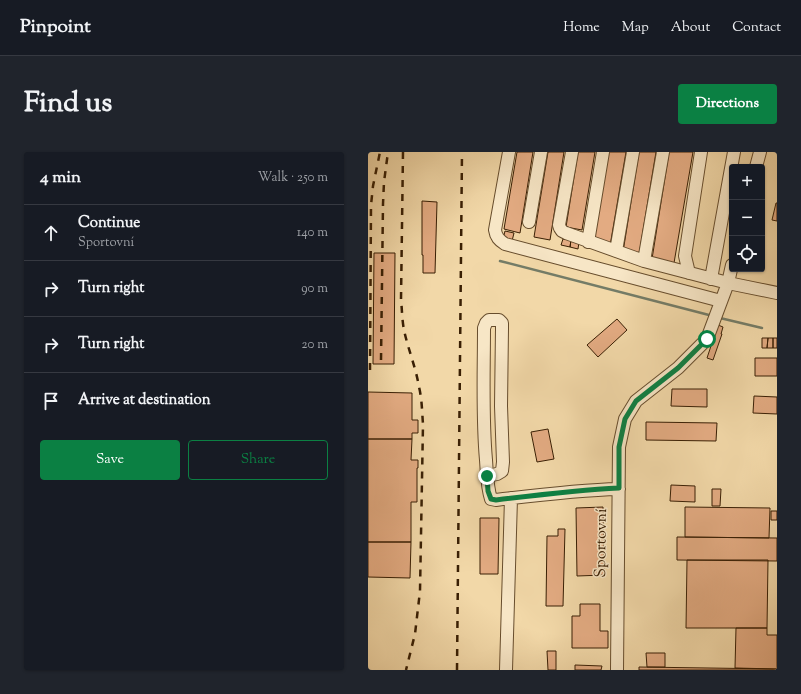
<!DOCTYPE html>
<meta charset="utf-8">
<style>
body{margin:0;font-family:"Sorts Mill Goudy",serif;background:#20242c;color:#f1f3f6}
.controls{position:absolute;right:12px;top:12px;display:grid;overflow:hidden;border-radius:4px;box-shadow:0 1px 3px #0004}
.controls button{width:36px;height:36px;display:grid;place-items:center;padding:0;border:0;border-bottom:1px solid #363941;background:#171b24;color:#f1f3f6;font:20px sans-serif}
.stop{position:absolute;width:12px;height:12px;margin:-9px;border:3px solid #0b8043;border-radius:50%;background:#fff}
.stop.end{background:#0b8043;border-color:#fff;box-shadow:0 1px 4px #0008}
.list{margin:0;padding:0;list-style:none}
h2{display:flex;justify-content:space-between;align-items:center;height:52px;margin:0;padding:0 16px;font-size:17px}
h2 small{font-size:13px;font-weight:400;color:#9ea1a6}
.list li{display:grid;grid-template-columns:26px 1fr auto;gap:12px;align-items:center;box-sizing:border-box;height:56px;padding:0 16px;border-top:1px solid #363941}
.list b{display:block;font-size:15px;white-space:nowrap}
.list p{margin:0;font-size:13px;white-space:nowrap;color:#9ea1a6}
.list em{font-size:13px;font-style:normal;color:#9ea1a6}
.actions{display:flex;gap:8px;padding:12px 16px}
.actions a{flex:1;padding:9px 0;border:1px solid #0b8043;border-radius:4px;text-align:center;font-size:14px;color:#0b8043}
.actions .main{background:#0b8043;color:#fff}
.icon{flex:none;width:22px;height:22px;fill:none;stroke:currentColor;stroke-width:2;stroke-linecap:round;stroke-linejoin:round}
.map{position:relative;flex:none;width:409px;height:518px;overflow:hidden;border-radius:4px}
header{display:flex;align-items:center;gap:24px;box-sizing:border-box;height:56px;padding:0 20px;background:#171b24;border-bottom:1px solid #363941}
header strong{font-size:19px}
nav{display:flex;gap:22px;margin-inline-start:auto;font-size:14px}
.intro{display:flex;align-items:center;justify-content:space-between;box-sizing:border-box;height:96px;padding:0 24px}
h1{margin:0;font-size:28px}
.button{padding:10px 18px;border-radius:4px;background:#0b8043;color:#fff;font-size:14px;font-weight:700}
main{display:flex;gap:24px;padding:0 24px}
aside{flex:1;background:#171b24;border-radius:4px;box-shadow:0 1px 3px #0004}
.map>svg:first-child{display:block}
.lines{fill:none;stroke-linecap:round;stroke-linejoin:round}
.stream{stroke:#747c67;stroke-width:2.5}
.building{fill:#e3ab82;stroke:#391f04}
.minor-casing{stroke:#674d2d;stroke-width:14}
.minor{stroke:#f7e6c6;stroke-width:12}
.rail{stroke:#391f04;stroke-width:2.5;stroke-dasharray:7 7;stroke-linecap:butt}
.route{stroke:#0b8043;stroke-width:5}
.labels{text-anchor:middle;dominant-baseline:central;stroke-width:3;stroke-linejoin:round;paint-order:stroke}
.street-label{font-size:16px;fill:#391f04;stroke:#f7e6c6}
</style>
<header>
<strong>Pinpoint</strong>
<nav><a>Home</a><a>Map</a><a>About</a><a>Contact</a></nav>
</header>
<div class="intro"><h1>Find us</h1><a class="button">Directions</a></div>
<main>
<aside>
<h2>4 min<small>Walk · 250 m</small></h2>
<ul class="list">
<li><svg class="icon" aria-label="ahead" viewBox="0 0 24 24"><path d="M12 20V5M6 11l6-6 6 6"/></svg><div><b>Continue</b><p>Sportovní</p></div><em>140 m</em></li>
<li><svg class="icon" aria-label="right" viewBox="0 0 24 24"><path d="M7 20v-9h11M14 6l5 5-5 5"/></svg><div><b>Turn right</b></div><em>90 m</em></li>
<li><svg class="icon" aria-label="right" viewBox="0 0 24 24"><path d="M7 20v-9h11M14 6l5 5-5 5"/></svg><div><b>Turn right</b></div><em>20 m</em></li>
<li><svg class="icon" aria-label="arrive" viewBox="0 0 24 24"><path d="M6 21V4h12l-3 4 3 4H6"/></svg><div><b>Arrive at destination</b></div></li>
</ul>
<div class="actions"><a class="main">Save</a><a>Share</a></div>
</aside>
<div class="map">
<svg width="409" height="518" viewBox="0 0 409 518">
<rect width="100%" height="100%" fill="#f2d8a8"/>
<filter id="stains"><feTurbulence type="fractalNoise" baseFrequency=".005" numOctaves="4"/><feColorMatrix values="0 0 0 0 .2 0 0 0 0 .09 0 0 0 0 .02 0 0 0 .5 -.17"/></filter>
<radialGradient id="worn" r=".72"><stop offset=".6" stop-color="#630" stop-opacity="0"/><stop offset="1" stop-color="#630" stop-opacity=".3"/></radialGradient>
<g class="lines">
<path class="stream" d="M132 109 341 163
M352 166 394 176"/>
</g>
<path class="building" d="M149 0H165L152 81 136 77Z
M180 0H196L182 88 166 85Z
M210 0H227L214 78 198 75Z
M240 0H258L242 94 225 91Z
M271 0H288L271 103 255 100Z
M301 0H325L306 111 284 107Z
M54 49 69 50 67 121H55V103H54Z
M408 51H409V69L404 68Z
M137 79 146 81 144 89 135 87Z
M195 87 203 88 202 95 193 93Z
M203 88 211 90 210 97 202 95Z
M6 101H27L26 212H5Z
M249 167 259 178 230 205 219 193Z
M350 173 355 175 353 182H354L345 208 339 206Z
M394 186H400L399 196H394Z
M400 186H405V196H399Z
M405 186H409V196H405Z
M387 206H409V224H387Z
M304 237H339V255L303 254Z
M0 240 44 241V268H50V281H44V287H0Z
M386 244 409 245V262L385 261Z
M278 270 349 271 348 289 278 288Z
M180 277 186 307 169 310 163 280Z
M0 287H44L43 308H50V316H49V350H43V390H0Z
M303 333 327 334V350L302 349Z
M344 337H353L352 354H344Z
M235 355 236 423 209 424 208 356Z
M317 355 402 356 401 386 317 385Z
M403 359H409V368H403Z
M112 366H131L130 422H112Z
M190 377H197L195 454H178L179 384H190Z
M309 385 409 386V409L309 408Z
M0 390H43L42 426 0 425Z
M319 408H400L399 476H318Z
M212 452H232V479H240V496H204V464H212Z
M368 476H399V483H409V517L367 516Z
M179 499H188V518H180Z
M278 501H297V515H279Z
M207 513 234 514 233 518H207Z
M271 515 409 517V518H271Z"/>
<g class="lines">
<g class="minor-casing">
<path id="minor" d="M141 0 127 78C128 85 131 88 137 92L353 149
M204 0 191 73 192 76 194 79 198 81 276 109 360 131 409 141
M388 15 392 0
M161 70 173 0
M220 90 235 0
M248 99 265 0
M276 109 295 0
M321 121 317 104 333 0
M343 127 366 0
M119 324 129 322 134 319 135 310 133 254 134 176V171L131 168H121L118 171 116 176C116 220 114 264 118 308 119 321 119 335 123 347L128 348C169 343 210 338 251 337
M138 518 143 346
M249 518 251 295 257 267 268 249 310 216 339 187 360 131 364 113"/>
</g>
<use href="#minor" class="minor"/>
<path class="rail" d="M35 0 33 147C34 157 34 168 36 178 40 197 48 216 51 235 54 247 54 260 55 272L52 439 47 482 38 518
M13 208 15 52 16 30 20 0
M2 218 3 53 5 34 12 0
M89 518 94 0"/>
</g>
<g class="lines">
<path class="route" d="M119 324 120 339 123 347 128 348C169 343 210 338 251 336V295L257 267 268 249 310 216 339 187"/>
</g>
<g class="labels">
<g class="street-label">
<text transform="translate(234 391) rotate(-89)">Sportovní</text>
</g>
</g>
<rect width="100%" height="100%" filter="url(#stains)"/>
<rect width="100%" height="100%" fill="url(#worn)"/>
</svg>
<div class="controls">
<button>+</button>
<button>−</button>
<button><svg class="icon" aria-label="locate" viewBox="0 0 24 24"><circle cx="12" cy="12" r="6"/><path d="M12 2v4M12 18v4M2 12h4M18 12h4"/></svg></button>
</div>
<div class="stop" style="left:339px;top:187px"></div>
<div class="stop end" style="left:119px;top:324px"></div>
</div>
</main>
